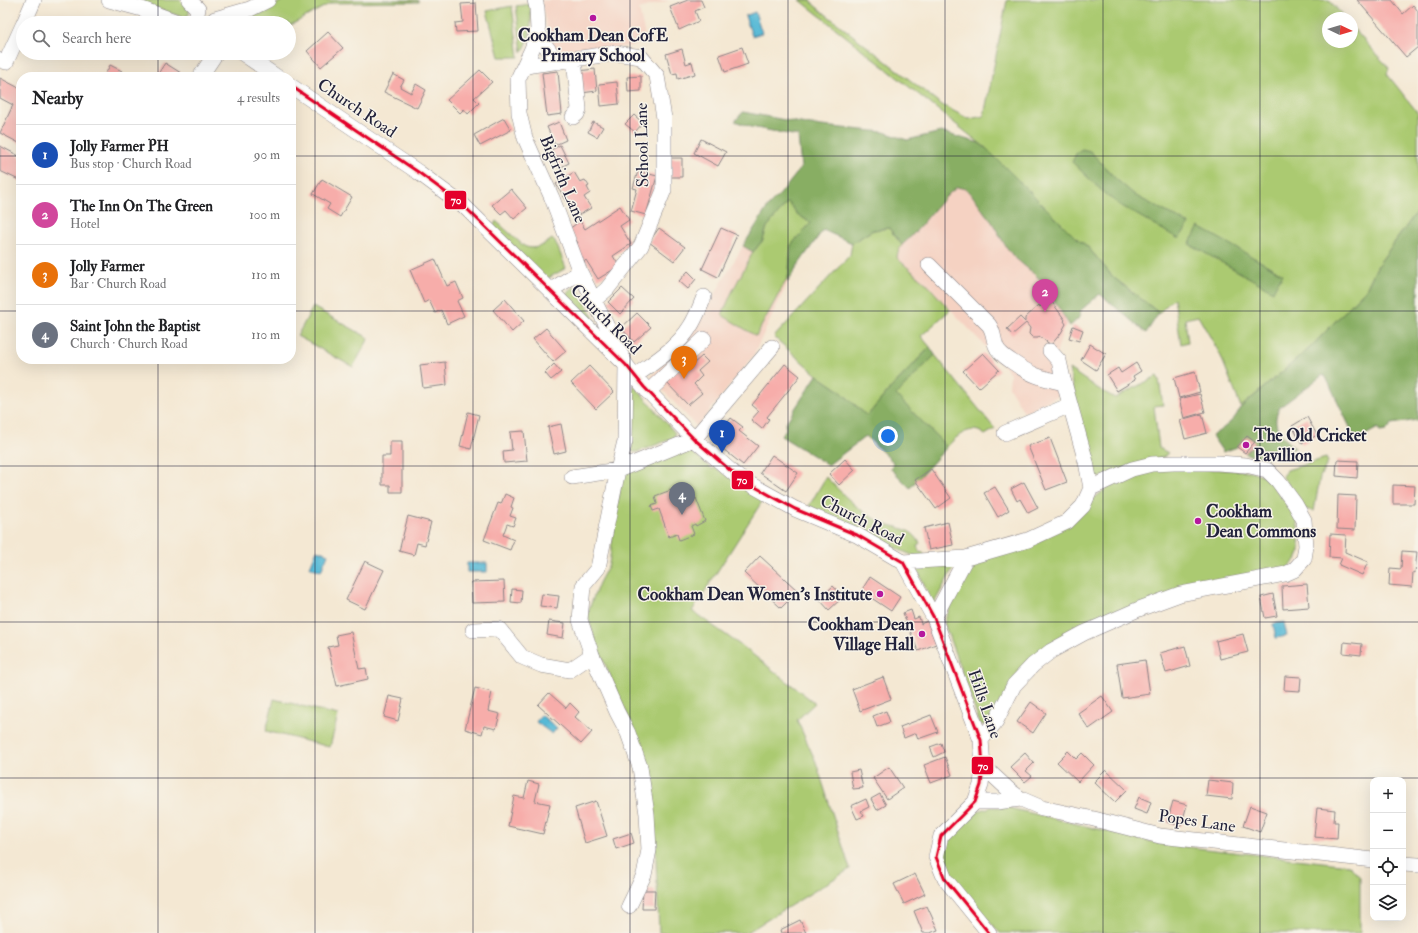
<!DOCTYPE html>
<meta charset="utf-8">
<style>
body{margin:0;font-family:"IM FELL Double Pica",serif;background:#f6f6f6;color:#202124}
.controls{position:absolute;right:12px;bottom:12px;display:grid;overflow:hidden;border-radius:8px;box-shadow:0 4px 16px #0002}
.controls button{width:36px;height:36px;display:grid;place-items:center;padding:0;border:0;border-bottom:1px solid #e0e0e0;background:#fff;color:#202124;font:20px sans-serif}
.compass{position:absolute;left:1322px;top:12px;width:36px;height:36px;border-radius:50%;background:#fff;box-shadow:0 4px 16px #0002;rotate:94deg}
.you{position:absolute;left:888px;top:436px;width:14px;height:14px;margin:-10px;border:3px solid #fff;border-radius:50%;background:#1a73e8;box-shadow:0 0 0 6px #1a73e833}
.badge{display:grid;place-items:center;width:26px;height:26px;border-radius:50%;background:#1a73e8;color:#fff;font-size:13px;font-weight:700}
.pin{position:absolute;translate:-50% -33px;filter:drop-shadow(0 1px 2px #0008)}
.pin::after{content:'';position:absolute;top:21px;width:14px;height:12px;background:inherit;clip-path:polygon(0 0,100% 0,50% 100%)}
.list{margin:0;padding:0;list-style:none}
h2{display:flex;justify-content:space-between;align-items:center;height:52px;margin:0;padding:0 16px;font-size:17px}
h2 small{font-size:13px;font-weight:400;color:#757577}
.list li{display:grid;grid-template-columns:26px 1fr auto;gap:12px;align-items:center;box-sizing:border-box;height:60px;padding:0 16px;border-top:1px solid #e0e0e0}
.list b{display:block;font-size:15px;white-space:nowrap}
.list p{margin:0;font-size:13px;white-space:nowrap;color:#757577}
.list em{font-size:13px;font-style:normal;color:#757577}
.icon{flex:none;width:22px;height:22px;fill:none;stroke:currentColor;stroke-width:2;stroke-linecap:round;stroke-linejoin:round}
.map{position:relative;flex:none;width:1418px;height:933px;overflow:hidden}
.search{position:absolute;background:#fff;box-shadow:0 4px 16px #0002;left:16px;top:16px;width:280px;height:44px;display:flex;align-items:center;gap:10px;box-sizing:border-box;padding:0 14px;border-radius:22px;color:#757577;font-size:15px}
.panel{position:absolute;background:#fff;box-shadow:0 4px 16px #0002;left:16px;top:72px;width:280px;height:292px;border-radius:16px}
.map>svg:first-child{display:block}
.built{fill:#f5d2c2}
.green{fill:#abca71;stroke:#667656}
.forest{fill:#88ae63;stroke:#55684f}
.water{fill:#57b9d6;stroke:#3c6e88}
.building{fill:#f7adaa}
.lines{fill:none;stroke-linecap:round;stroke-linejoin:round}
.minor-casing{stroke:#8b8587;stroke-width:16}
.minor{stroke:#fff;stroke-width:15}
.bus-1-casing{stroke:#f7f3e8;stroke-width:6}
.bus-1{stroke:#e4002b;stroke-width:3}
.grid{fill:none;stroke:#22223b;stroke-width:1;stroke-opacity:0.55}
.poi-dot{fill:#b5179e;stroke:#f7f3e8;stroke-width:1.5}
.labels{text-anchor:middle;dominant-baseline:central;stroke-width:3;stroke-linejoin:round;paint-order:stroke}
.poi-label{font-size:17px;font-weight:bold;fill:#22223b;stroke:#f7f3e8;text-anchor:start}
.street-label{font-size:17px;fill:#22223b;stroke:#f7f3e8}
.line-badge{stroke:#f7f3e8;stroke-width:1.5}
.badge-label{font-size:11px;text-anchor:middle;font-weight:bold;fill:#fff}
</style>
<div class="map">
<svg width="1418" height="933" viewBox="0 0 1418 933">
<rect width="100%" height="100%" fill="#f7f3e8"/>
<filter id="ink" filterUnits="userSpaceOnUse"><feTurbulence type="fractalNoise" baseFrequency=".025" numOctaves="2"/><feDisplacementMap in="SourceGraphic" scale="8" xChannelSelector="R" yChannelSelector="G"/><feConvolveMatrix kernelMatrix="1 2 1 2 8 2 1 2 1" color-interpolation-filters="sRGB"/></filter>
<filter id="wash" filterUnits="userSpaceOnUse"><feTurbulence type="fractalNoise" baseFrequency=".012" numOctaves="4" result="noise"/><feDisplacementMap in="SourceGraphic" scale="16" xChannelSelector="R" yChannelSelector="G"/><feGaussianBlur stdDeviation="0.9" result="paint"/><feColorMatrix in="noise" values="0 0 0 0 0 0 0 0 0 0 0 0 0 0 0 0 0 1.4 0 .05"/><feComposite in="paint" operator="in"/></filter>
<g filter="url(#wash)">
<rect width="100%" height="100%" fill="#f4e8d3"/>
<path class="built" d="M541 0H670L639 9 646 41 631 46 588 52 559 53 550 45Z
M957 187 966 189 977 201 984 212 992 222 1005 245 1013 256 1041 280 1067 320 1066 322 1068 324 1064 328 1053 365 1060 395 1024 412 1009 387 1010 373 926 283 900 261 897 258 901 246 911 237 941 200Z
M743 246 786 272 789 275 788 282 753 356 697 427 651 377 683 344 715 294Z"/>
<path class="green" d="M132 0H180L189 9V15L182 17Z
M285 0H418L419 2 331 3 289 26V23H224L261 11Z
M800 0H811L814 5 942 105 969 119 984 116 1007 0H1329L1345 18H1328V42H1352V27L1389 68 1387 74 1418 113V210L1378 265 1366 289 1311 347 1241 407 1220 354 1198 316 1185 319 1188 342 1181 344 1174 298 1159 313 1113 277 1087 246 1076 238 1060 223 987 149Z
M530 4C532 19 532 39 522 52L516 6Z
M512 6 519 57H499L487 11Z
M788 201 797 214 811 223 792 245 789 275 756 336 722 315 732 292 753 252 763 240 767 227Z
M496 221 524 246C534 251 544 245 552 239L556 243 566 268 545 280 493 227Z
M889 228 902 245 898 252 897 258 900 261 926 283 950 310 921 336 930 347 890 389 867 416 839 390 817 375 774 337 850 255 852 243 873 230Z
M574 287 581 294 599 329 565 295Z
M313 307 369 338 353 367 297 336Z
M935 355 995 429 985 435C972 423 956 436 947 447L895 395Z
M1069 369 1097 388 1115 398 1157 376 1159 380 1163 405 1154 406 1159 448 1168 453 1164 457 1099 478 1094 473 1077 410Z
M633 384 675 433 674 438 637 452H633L630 447Z
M686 447 712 469 716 468 763 500 692 611 743 647 815 703 797 720 816 762 850 869 746 933H659L655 835 645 759 633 727 621 701 596 643 587 614 599 583 609 564 621 481 628 468Z
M1326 458 1328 462 1320 477 1314 511 1305 509 1282 476 1287 470Z
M1161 467 1251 471 1265 476 1297 516 1300 551 1296 560 1288 568 1195 588 1051 647 985 725 980 724 944 623 954 596 973 561 1037 543 1111 485 1128 475Z
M826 477C842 493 858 511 879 521 894 529 913 526 920 544L917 546 920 553 923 552 925 559C912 556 900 550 887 544 861 533 835 519 809 506Z
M956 563 933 605 916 567Z
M274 699 338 715 330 747 266 731Z
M991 807H1005L1161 844 1349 865 1360 877V933H1000L980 912 946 869 943 853 946 838 980 810Z"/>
<path class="forest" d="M743 112 811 125 884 132 907 140 941 132 979 143 987 149 1076 238 1087 246 1113 277 1159 313 1146 333 1100 294 1081 310 1079 318 1070 326 1041 280 1013 256 1005 245 992 222 984 212 977 201 966 189 957 187C935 204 923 227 902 245L889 228 873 230 852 243 823 230 796 268 788 282 791 245 811 223 797 214 788 202 767 227 763 240 753 252 743 246 769 205 781 193 801 168 798 136 751 127 735 121Z
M1082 149 1090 151 1116 179 1136 196 1189 224 1179 239 1120 205 1105 194 1072 162 1077 152Z
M1418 210V420L1392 424 1386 431 1380 432 1378 428 1356 440 1326 377 1323 375 1280 407C1269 426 1282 436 1295 448L1262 460 1245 453 1255 443 1247 436 1237 447 1223 452 1212 436C1220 430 1237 420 1239 409L1311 347 1366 289 1378 265Z
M1199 227 1283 274 1273 291 1189 244Z
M930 347 935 355 896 395 947 447 910 488 891 469 893 462 866 436 828 465 781 436 786 429 785 424 817 375 839 390 867 416 890 389Z"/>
<path class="water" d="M755 12 762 33 752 36 745 16Z
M317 550 328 554 321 571 310 567Z
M467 563H487V572H467Z
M1284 622 1287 636 1276 638 1273 624Z
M541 715 557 728 552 734 536 722Z"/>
<g id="blocks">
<path class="building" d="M688 0H701L704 7 695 11 699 21 679 30 670 7Z
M1357 0H1392L1403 14 1413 5 1418 11V47L1406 57Z
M476 3 478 31 456 32 455 23 463 22 461 4Z
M328 32 343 48 321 67 307 51Z
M742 47 748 64 725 72 719 55Z
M682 49 686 64 692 62 695 74 678 79 677 73 672 74 666 54Z
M165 63 181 73 179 77H156Z
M110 65 122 71 118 77H104Z
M595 69 597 91 581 93 578 71Z
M480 70 492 82 474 98 479 103 468 114 464 109 460 113 447 100Z
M558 71 562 114 547 116 542 73Z
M393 74 404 80 400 87 411 93 416 84 426 90 417 108 384 92Z
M641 76V91L628 92 627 77Z
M0 78 21 89V144L0 133 13 105 0 98Z
M617 82 619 104 601 106 599 84Z
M634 115 643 123 635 132 625 124Z
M504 118 511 130 480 146 474 135Z
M559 122 566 140 555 145 547 127Z
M593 122 603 127 597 137 588 132Z
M701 139 726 152 718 166 694 153Z
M560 145 569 163 559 168 551 150Z
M0 146 21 157V181L0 171Z
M669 158H682V177H669Z
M638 171 657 176 646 215 631 211 637 189 633 188Z
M574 172 580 182 585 180 589 186 587 187 590 193 584 197 591 208 579 215 574 206 571 208 556 184Z
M322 179 352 197 340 217 327 209 330 204 313 194Z
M511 189 527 208 514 219 506 210 501 214 492 205Z
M620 206 629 220 620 226 631 244 613 256 619 266 598 279 586 260 583 263 573 246 578 243 569 229 580 221 585 229Z
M659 228 685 247 674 261 649 242Z
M721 228 737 235 718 277 702 269Z
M435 259 447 286 456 282 463 298 457 301 464 316 447 324 441 310 435 313 429 300 424 303 410 270Z
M688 271 696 279 688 289 679 281Z
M1038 283 1065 320 1064 321 1066 324 1061 333 1051 345 1039 336 1038 338H1033L1029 334 1030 328 1026 323 1012 335 1007 329 1020 317 1025 322V318L1039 305 1040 307 1044 303 1033 288Z
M622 288 634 299 620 314 608 302Z
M505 299 524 321 512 332 493 310Z
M637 313 651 327 634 342 621 328Z
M1073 326 1083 330 1079 341 1069 338Z
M546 328 566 351 553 362 533 339Z
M1090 344 1106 354 1096 370 1081 360Z
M983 353 999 370 979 388 963 371Z
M702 356 708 362 698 371 702 376 694 384 702 393 688 405 666 382 679 370 682 374Z
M445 362 447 385 423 388 420 365Z
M1136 363 1141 371 1133 376 1135 380 1117 391 1107 375 1118 368 1121 373Z
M554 364 561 372 551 380 545 373Z
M785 364 800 376 767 417 769 419 762 429 751 420 759 411 752 405Z
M589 366 614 392 596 409 571 383Z
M1195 372 1200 392 1179 398 1174 378Z
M1200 394 1205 412 1184 418 1179 399Z
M468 412 479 415 471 449 460 446Z
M1202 414 1207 433 1185 439 1180 420Z
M1307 417 1317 435 1302 444 1292 426Z
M731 418 743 427 739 431 758 446 743 465 713 441Z
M561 424 566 451 554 454 548 427Z
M524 431 527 461 504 463 503 451 512 450 510 432Z
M1247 436 1255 442 1245 453 1237 447Z
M1050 438 1067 482 1046 490 1028 446Z
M390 441H402V492H390V485H382V456H390Z
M772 455 798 473 786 491 760 473Z
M845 459 855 470 839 485 829 474Z
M1337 460 1358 461 1357 478 1336 476Z
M931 469 951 498 936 509 915 480Z
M1024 482 1038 508 1028 513 1020 499 1017 501 1011 489Z
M1393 485 1415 486 1414 504H1393Z
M995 487 1009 510 998 517 984 493Z
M671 490 677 506 696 498 705 521 696 526 695 524 691 526 694 534 679 540 677 534 669 537 659 509 653 511 651 506 657 504 655 496Z
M505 494 514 498 511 507 513 508 510 516 516 518 513 526 507 524 503 535 514 540 510 550 484 540 498 503 501 504Z
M1338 495 1356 496 1355 530 1337 529Z
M408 516 431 522 425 545 417 543 414 555 399 551Z
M948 522 953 545 929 550 924 528Z
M1330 534 1346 535 1345 552 1368 562 1362 575 1339 565 1342 558 1329 557Z
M1402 551 1417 552 1415 573 1413 572 1412 587 1389 585 1390 568 1401 569Z
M760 556 798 591 781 608 744 573Z
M365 561 384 570 365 609 346 600Z
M870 577 900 597 891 611 861 591Z
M504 581 505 602 472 603 471 582Z
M1307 584 1309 607 1283 609 1282 586Z
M833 586 843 597 829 610 819 599Z
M512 589 522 590 521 603 511 602Z
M542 594 559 596 557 608 540 606Z
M1273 594 1277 616 1265 618 1261 597Z
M911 610 914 619 919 617 921 624 927 621 936 644 918 651 903 613Z
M549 621 565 623 563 638 547 635Z
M351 632 359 669 366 668 368 679 337 686 328 647 338 645 336 635Z
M1243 634 1248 652 1220 659 1216 641Z
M1344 642 1362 644 1361 655 1343 653Z
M1185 646 1190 666 1166 673 1160 653Z
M1145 660 1150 694 1122 698 1117 664Z
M1285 676 1301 677 1300 691 1284 690Z
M883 677 891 699 860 711 852 689Z
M475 688 492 692 488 711 500 714 496 729 484 726 482 734 465 729Z
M549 693 566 708 570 703 579 712 575 717 592 732 581 744 538 705Z
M389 696 403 699 398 721 384 717Z
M1102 696 1113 712 1089 729 1078 713Z
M1031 702 1046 713 1033 733 1017 722Z
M886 711 890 722 877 727 873 716Z
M931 715 938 732 918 739 916 733 904 738 900 727Z
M941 743 944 752 934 757 930 747Z
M1068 751 1076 759 1082 753 1094 765 1078 782 1057 762Z
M1025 753 1034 763 1026 771 1032 776 1025 782 1010 767Z
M945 757 952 775 931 783 924 765Z
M889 767 903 788 887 799 873 778Z
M859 770 863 788 853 789 850 772Z
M1106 770 1127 790 1115 802 1094 782Z
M1208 780 1233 783 1232 799 1206 796Z
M528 781 539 784 535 801 550 804 543 834 508 826 514 796 524 798Z
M880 794 886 805 877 810 871 799Z
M1139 797 1151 802 1147 814 1134 809Z
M866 799 869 807 861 811 864 816 857 819 851 806Z
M596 801 607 836 585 843 575 808Z
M1173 801 1187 805 1181 826 1167 822Z
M1250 806 1267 812 1260 832 1243 826Z
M1317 808 1335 810 1334 822H1338L1337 839 1314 837Z
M631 833 634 843 616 849 613 839Z
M915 874 925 894 904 904 894 884Z
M643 890H655L654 909H642Z
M927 906 938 930 930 933H923L914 911Z
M800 920 806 933H781L780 930Z"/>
</g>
</g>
<g filter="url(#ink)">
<use href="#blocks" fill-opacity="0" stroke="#8b8587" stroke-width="1"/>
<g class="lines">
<g class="minor-casing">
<path id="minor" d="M109 0 142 9 180 23
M189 0 198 9 195 23
M535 0 537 8 538 30 532 49 518 79 519 113 525 138 552 198 580 272 626 365 625 441 618 470 598 568 583 586 580 620 592 655 617 712 628 733 640 767 647 814 649 850 644 875 629 906
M24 23 34 0
M211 23 215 19 250 9 268 0
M538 30 542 41 558 62
M242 53 277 77
M0 60 6 62 23 25
M524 67 532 65 616 53 641 57 657 76 664 118V190L641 246 607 289 593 301
M200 77 216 53
M291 86 418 172 464 206 626 365 644 387 694 439 739 478 795 509 857 535 903 562 934 618 981 740 983 766 981 785 975 802 941 836 936 857 945 879 989 933
M573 117 577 114 579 109 574 59
M929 265 989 325C994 332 993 338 996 346 998 352 1005 357 1011 361 1031 375 1040 378 1064 383
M551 290 580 272
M635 376C654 362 677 348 690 327 696 318 700 307 704 297
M648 392 704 339
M1005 433 1070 405
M572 477 618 470 694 439 772 347
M903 562 966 558 1028 540 1067 522 1083 506 1091 488 1086 462 1063 379 1059 361 1050 351
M934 618 966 558
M473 630 499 629 522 657 541 665 570 670 592 655
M981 740 996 721 1014 685 1033 665 1051 651 1084 633 1139 609 1180 594 1285 574 1294 570 1304 559 1306 546 1304 520 1295 504 1278 481 1267 470 1246 465 1218 463H1174L1152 464 1132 469 1091 488
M983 766 1009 790 1021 799 1042 808 1094 819 1160 836 1373 860
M975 802H997L1021 799
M1403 864 1418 865"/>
</g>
<use href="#minor" class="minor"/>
<g class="bus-1-casing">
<path id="bus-1" d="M291 86 418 172 464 206 626 365 644 387 694 439 739 478 795 509 857 535 903 562 934 618 981 740 983 766 981 785 975 802 941 836 936 857 945 879 989 933"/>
</g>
<use href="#bus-1" class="bus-1"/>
</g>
</g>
<path class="grid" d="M158 0V23M315 0V933M473 0V933M630 0V933M788 0V933M945 0V933M1103 0V933M1260 0V933M158 53V77M0 156H21M291 156H1418M0 311H21M291 311H1418M158 359V933M0 466H1418M0 622H1418M0 778H1418"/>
<g class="poi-dot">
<circle cx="593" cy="18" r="4"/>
<circle cx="1246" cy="445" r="4"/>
<circle cx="1198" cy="521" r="4"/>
<circle cx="880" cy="594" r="4"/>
<circle cx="922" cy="634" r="4"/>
</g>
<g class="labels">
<g class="poi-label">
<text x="593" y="35" text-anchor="middle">Cookham Dean CofE<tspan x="593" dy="20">Primary School</tspan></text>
<text x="1254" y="435">The Old Cricket<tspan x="1254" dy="20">Pavillion</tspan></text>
<text x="1206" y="511">Cookham<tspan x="1206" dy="20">Dean Commons</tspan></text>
<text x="872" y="594" text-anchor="end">Cookham Dean Women's Institute</text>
<text x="914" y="624" text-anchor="end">Cookham Dean<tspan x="914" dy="20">Village Hall</tspan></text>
</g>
<g class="street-label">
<text transform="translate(357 108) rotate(34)">Church Road</text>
<text transform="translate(642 145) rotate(-91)">School Lane</text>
<text transform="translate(563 179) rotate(67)">Bigfrith Lane</text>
<text transform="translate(606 319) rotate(45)">Church Road</text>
<text transform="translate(862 520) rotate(27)">Church Road</text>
<text transform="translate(985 704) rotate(71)">Hills Lane</text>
<text transform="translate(1197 821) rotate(8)">Popes Lane</text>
</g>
</g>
<g class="line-badge">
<rect x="444" y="190" width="23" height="20" rx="4" fill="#e4002b"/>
<rect x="731" y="470" width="23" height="20" rx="4" fill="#e4002b"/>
<rect x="971" y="756" width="23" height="19" rx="4" fill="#e4002b"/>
</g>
<g class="badge-label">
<text x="456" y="204">70</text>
<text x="742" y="484">70</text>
<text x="983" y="770">70</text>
</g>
</svg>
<div class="controls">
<button>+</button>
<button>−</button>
<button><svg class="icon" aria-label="locate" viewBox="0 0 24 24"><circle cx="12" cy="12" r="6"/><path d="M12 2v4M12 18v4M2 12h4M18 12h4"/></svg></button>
<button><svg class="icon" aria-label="layers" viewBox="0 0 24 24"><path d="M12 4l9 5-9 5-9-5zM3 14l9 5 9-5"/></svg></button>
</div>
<svg class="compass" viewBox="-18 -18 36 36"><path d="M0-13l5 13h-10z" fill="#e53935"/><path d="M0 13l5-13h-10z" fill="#757577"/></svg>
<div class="you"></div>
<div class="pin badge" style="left:722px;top:453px;background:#1a4fb4">1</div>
<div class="pin badge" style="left:1045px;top:312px;background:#d1479c">2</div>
<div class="pin badge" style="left:684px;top:379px;background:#e8710a">3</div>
<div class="pin badge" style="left:682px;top:515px;background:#6b7280">4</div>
<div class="search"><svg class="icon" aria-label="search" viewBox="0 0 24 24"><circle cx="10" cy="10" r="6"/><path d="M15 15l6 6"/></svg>Search here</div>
<section class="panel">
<h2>Nearby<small>4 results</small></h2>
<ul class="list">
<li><span class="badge" style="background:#1a4fb4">1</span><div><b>Jolly Farmer PH</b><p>Bus stop · Church Road</p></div><em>90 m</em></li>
<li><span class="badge" style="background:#d1479c">2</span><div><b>The Inn On The Green</b><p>Hotel</p></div><em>100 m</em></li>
<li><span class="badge" style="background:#e8710a">3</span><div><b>Jolly Farmer</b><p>Bar · Church Road</p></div><em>110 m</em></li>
<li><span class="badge" style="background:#6b7280">4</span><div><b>Saint John the Baptist</b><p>Church · Church Road</p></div><em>110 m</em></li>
</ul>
</section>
</div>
